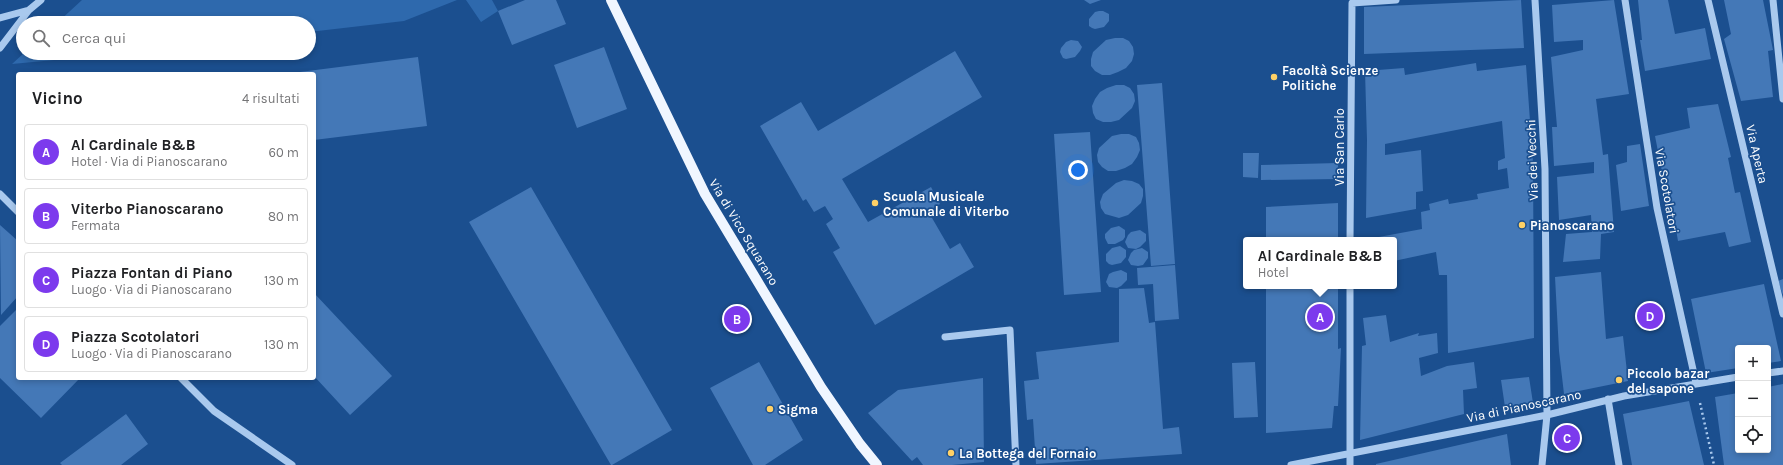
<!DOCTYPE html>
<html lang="it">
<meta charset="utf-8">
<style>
body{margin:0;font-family:Karla,sans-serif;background:#f2f2f2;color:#202124}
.controls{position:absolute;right:12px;bottom:12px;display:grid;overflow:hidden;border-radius:4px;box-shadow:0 2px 6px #0003}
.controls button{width:36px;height:36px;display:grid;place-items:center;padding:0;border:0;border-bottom:1px solid #e0e0e0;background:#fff;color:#202124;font:20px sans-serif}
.you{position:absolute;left:1078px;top:170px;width:14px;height:14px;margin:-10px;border:3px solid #fff;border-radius:50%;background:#1a73e8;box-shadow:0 0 0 6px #1a73e833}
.badge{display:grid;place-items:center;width:26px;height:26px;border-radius:50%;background:#7c3aed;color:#fff;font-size:13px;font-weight:700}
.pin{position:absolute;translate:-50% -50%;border:2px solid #fff;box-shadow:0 1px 4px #0006}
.popup{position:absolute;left:1243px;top:237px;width:154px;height:52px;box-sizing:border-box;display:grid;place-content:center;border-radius:4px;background:#fff;filter:drop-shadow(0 1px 3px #0005);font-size:13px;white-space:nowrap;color:#757577}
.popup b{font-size:15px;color:#202124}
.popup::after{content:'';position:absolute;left:50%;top:100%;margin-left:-8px;border:8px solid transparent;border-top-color:#fff}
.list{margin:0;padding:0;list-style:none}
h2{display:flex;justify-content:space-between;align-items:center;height:52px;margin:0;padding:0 16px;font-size:17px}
h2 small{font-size:13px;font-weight:400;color:#757577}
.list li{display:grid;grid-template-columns:26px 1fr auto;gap:12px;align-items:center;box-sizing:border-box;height:56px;margin:0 8px 8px;padding:0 8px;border:1px solid #e0e0e0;border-radius:4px}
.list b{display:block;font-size:15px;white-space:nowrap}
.list p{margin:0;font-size:13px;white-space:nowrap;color:#757577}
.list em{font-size:13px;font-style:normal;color:#757577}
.icon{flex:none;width:22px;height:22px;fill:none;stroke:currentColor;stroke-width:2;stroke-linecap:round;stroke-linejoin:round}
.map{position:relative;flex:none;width:1783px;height:465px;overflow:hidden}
.search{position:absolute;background:#fff;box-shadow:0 2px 6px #0003;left:16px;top:16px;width:300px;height:44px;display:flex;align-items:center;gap:10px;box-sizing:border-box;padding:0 14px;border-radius:22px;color:#757577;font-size:15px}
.panel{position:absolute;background:#fff;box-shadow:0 2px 6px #0003;left:16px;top:72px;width:300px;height:308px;border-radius:4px}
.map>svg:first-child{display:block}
.green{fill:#2e69ad}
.building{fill:#4478b7}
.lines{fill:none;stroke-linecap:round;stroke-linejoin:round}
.path{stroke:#a9c9ee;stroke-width:2.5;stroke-dasharray:2 3;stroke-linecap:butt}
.minor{stroke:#a9c9ee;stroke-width:7}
.major{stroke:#f0f6ff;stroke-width:10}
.poi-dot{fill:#ffd166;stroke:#1b4f8f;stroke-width:1.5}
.labels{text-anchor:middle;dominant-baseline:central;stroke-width:3.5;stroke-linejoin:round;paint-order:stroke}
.poi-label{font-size:13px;font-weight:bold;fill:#fff;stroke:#1b4f8f;text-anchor:start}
.street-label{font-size:13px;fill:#fff;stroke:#1b4f8f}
</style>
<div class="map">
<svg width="1783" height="465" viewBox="0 0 1783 465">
<rect width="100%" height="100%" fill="#1b4f8f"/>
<path class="green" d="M82 0H457L404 21 309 32V23H57Z
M466 0H492L498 11 481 22Z
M24 53H128L12 64Z"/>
<path class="building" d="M525 0H556L566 24 512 45 498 11Z
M1084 0H1101L1090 4Z
M1521 0 1524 48 1364 54V7Z
M1614 0 1629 94 1596 99 1603 155 1608 154 1614 232 1601 234 1600 259 1563 262 1566 234 1592 232 1591 215 1559 220 1557 177 1594 173V162L1554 166 1552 127H1557L1551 57 1583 50V40L1554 42 1552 5Z
M1638 0H1668L1675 34 1705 28 1711 59 1645 71 1640 40H1642Z
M1724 0H1763L1773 50 1768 51 1773 97 1741 101 1724 39 1731 34Z
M1099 11H1103L1109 14V21L1104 27 1095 29 1092 28 1089 26V19L1095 12Z
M1115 38H1123L1129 41 1133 47 1134 54 1132 61 1126 68 1118 72 1110 75H1102L1095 71 1091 66V59L1093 52 1106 40Z
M1071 40 1078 41 1082 47 1080 51 1075 57 1066 59 1063 58 1060 52 1061 48 1066 42Z
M604 47 627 109 577 128 554 65Z
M955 51 982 97 842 179 868 222 931 187 940 204 928 211 950 249 960 243 974 267 875 325 833 252 840 248 826 224 833 219 825 206 814 212 806 199 803 201 760 126 801 102 818 131Z
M418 57 427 126 314 140V74L292 73Z
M1476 63 1477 71 1526 65 1533 163 1534 338 1448 353 1447 275H1439L1436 252 1394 261V240L1368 239 1422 229 1421 212 1430 210 1429 204 1448 199 1449 204 1478 199 1477 194 1509 188 1507 168 1498 170V161L1505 158 1502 121 1385 144V155L1421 150 1423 191 1416 192V209L1366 218 1367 140 1365 71 1404 68 1405 75Z
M1162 83 1175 264 1151 266 1137 85Z
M1116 85H1124L1130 88 1134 94 1135 101 1132 108 1119 120 1111 122H1103L1096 119 1093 113 1092 106 1095 99 1100 92 1107 88Z
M1718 104 1731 157 1728 158 1735 193 1740 192 1751 242 1729 247 1725 232 1678 241 1666 171 1662 172 1655 136 1690 128 1687 108Z
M1090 132 1101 292 1064 295 1054 134Z
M1121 134H1129L1136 137 1139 143 1140 150 1137 157 1132 164 1125 168 1116 171H1108L1102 167 1098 162 1097 155 1099 148 1112 136Z
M1640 144 1649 206 1621 211 1616 165 1627 162V146Z
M1243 153H1259L1258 178 1243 177Z
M1338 163V179L1261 180V165Z
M1124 180 1132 181 1139 184 1143 189V196L1141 203 1128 215 1119 218 1105 214 1101 208 1100 202 1103 194 1116 183Z
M531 187 672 430 612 465H611L469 222Z
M1338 203V240H1266V207Z
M0 225 18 241V296L1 315Z
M1119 226 1125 230V237L1123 240 1115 244H1108L1105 238V234L1111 228Z
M1140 230 1146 234V241L1140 247 1136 249 1128 248 1125 242 1128 235 1131 232Z
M1120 246 1126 250V257L1121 263 1112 265 1109 264 1106 261V254L1112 248Z
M1142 248 1148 252V258L1143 265 1138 266 1131 265 1128 260 1131 253 1134 250Z
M1175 265 1179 319 1155 321 1153 284 1138 285 1137 268Z
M1121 270 1127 273V280L1121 286 1117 288 1109 287 1106 282 1109 274 1113 272Z
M1601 272 1606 339 1623 336 1628 381 1564 394 1559 351 1555 277Z
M1783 279V295L1778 281Z
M1764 284 1781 361 1768 363V348H1738V368L1706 373 1691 299Z
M1266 286H1338V349L1341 348 1338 406H1334L1332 428 1266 433Z
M1144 288 1149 323 1155 322 1163 429 1179 427 1182 454 1036 464 1033 419 1027 420 1024 381 1039 379 1036 352 1119 342V289Z
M314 293 392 376 350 415 314 376Z
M18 308V378H80L41 418 0 378V326Z
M1386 315 1390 342 1419 333 1418 336 1437 333 1438 353 1419 358 1421 376 1447 366 1474 362 1477 388 1463 390 1464 414 1360 440 1362 346 1366 345 1363 318Z
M759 362 803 440 765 465H753L710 388Z
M1255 362 1258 417 1234 418 1232 363Z
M1529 377 1533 403 1505 407 1501 380Z
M983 378 984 462 952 465H923L917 457 912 461 868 413 898 390Z
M1783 384V465H1724L1715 397 1738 393V450H1768V387Z
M1689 401 1704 465H1632L1623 414Z
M126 414 148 444 121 465H62L60 463Z
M1507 434 1511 465H1376V464Z"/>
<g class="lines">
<path class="path" d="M1700 403 1714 465"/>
<path class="minor" d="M1535 0 1545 169 1547 415 1542 465
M1625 0 1657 208 1696 383
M1708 0 1783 314
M1773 0 1783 99
M0 18 29 10
M0 48 29 10 41 0
M0 194 18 212
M1350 240 1352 3 1396 0
M1350 286V465
M945 337 1010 330 1016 465
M1768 373 1783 371
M181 378 214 411 292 465
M1608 399 1619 465
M1291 465 1547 415 1624 396 1738 377"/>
<path class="major" d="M611 0 705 194 821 387 860 444 877 465"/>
</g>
<g class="poi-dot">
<circle cx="1274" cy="77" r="4"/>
<circle cx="875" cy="203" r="4"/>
<circle cx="1522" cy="225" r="4"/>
<circle cx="1619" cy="380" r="4"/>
<circle cx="770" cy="409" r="4"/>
<circle cx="951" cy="453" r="4"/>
</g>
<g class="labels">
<g class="poi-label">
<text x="1282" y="70">Facoltà Scienze<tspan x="1282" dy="15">Politiche</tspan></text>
<text x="883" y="196">Scuola Musicale<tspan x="883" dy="15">Comunale di Viterbo</tspan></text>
<text x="1530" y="225">Pianoscarano</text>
<text x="1627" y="373">Piccolo bazar<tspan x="1627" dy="15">del sapone</tspan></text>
<text x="778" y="409">Sigma</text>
<text x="959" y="453">La Bottega del Fornaio</text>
</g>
<g class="street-label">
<text transform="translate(1339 147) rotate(-90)">Via San Carlo</text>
<text transform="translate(1757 154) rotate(77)">Via Aperta</text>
<text transform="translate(1532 160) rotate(-92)">Via dei Vecchi</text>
<text transform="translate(1667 191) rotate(80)">Via Scotolatori</text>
<text transform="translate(744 232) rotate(59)">Via di Vico Squarano</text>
<text transform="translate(1524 406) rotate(-12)">Via di Pianoscarano</text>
</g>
</g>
</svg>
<div class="controls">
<button>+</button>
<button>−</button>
<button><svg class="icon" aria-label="locate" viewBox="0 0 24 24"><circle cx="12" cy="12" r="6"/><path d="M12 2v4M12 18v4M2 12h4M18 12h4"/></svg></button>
</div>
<div class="you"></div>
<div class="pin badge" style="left:1320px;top:317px">A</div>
<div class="popup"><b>Al Cardinale B&amp;B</b>Hotel</div>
<div class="pin badge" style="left:737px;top:319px">B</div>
<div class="pin badge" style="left:1567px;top:438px">C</div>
<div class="pin badge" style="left:1650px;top:316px">D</div>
<div class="search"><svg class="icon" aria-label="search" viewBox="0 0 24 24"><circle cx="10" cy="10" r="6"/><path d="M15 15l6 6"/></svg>Cerca qui</div>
<section class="panel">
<h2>Vicino<small>4 risultati</small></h2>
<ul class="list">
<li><span class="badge">A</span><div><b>Al Cardinale B&amp;B</b><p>Hotel · Via di Pianoscarano</p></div><em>60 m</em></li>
<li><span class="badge">B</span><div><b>Viterbo Pianoscarano</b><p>Fermata</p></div><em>80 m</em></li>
<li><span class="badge">C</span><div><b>Piazza Fontan di Piano</b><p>Luogo · Via di Pianoscarano</p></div><em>130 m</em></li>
<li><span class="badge">D</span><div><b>Piazza Scotolatori</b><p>Luogo · Via di Pianoscarano</p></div><em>130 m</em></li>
</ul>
</section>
</div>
